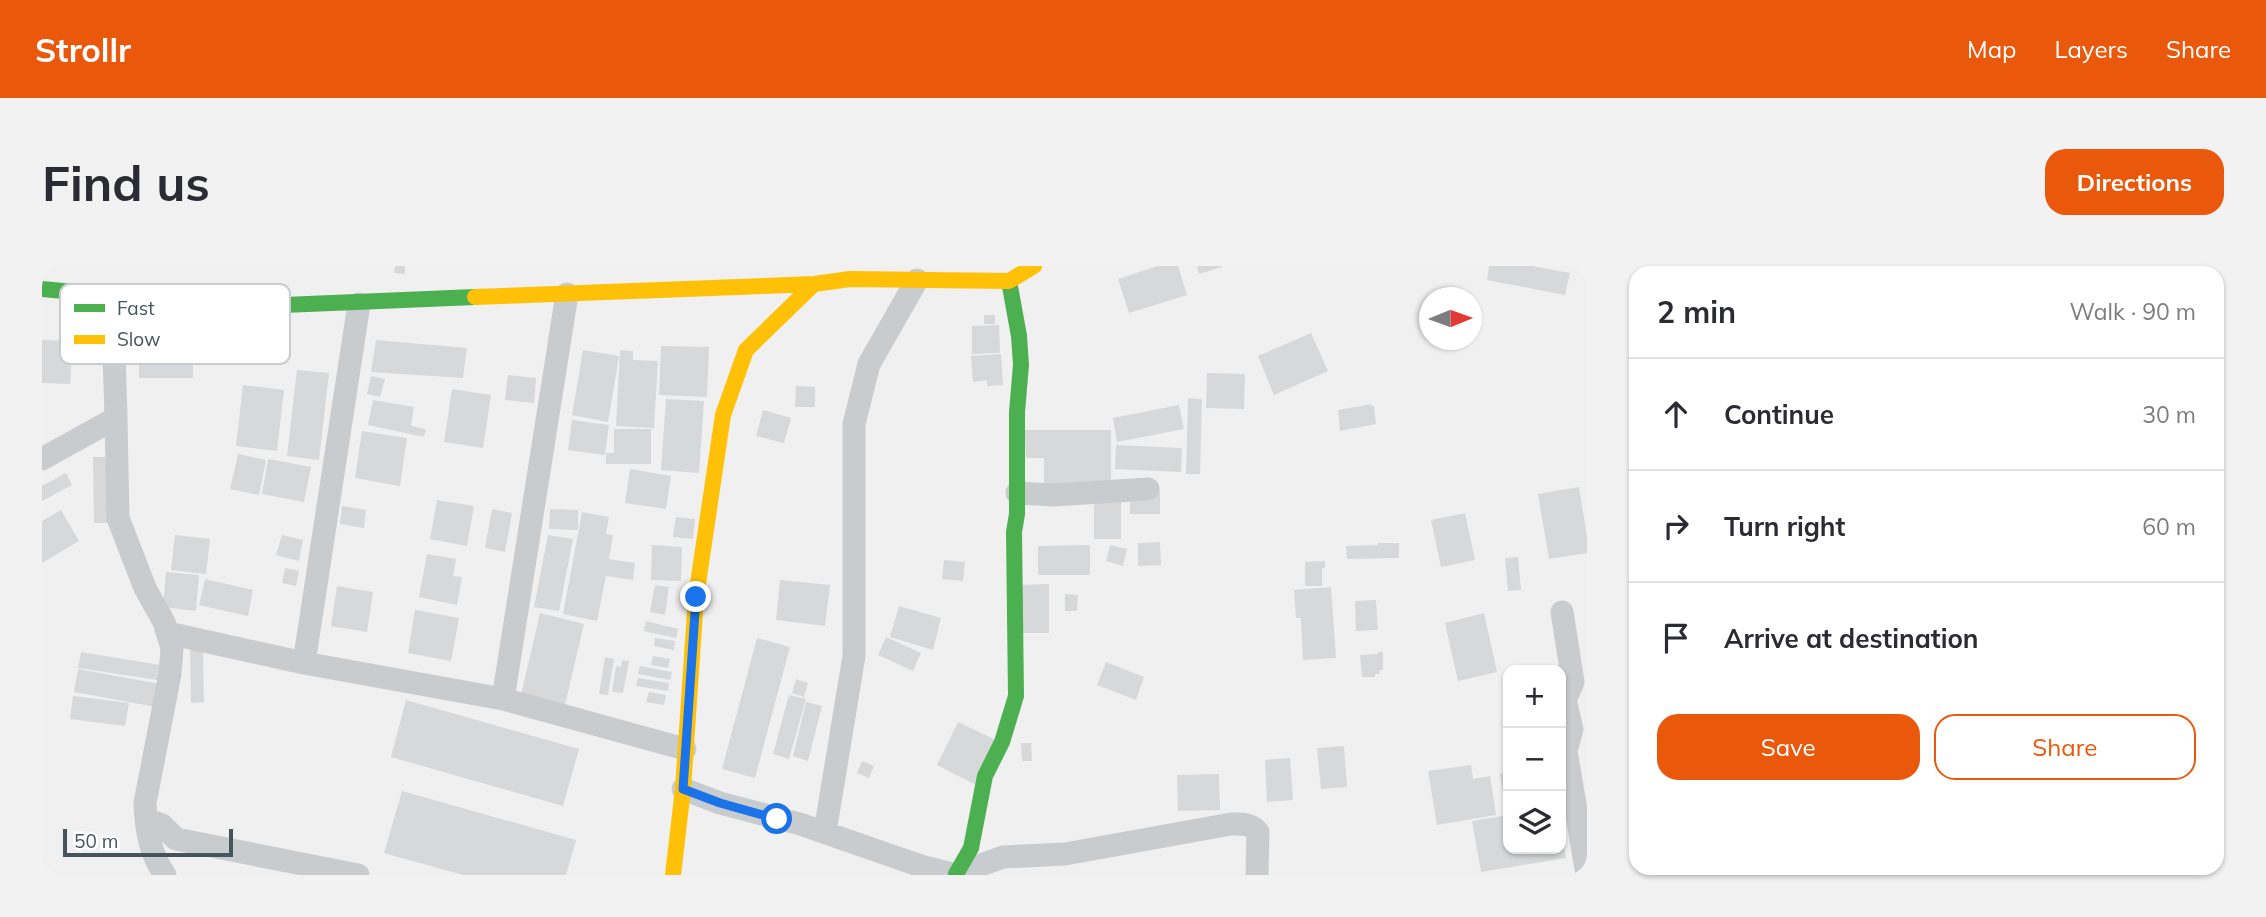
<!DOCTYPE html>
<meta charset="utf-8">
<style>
body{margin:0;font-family:Mulish,sans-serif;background:#f2f2f3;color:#2b2b33}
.controls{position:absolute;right:21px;bottom:21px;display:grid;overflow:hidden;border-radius:14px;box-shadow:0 2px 5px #0004}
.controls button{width:63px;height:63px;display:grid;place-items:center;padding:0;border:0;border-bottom:2px solid #e1e1e2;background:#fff;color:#2b2b33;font:35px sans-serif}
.compass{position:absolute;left:1377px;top:21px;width:63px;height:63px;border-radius:50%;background:#fff;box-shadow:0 2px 5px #0004;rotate:89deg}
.scale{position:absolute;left:21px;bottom:18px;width:170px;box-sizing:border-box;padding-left:7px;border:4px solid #46545e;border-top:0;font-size:19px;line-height:24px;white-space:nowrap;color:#46545e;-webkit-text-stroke:5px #fff;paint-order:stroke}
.stop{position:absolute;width:21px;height:21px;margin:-16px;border:5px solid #1a73e8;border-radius:50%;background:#fff}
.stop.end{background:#1a73e8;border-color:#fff;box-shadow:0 2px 7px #0008}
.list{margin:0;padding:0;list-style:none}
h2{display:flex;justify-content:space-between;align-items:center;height:91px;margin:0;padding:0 28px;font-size:30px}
h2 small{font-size:23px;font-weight:400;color:#7c7c81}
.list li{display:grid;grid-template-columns:46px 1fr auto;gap:21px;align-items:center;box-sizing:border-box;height:112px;padding:0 28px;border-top:2px solid #e1e1e2}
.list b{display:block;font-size:26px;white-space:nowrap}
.list em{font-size:23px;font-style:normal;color:#7c7c81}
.actions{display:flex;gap:14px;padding:21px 28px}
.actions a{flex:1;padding:16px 0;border:2px solid #ea580c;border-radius:21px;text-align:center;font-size:24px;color:#ea580c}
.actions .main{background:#ea580c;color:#fff}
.icon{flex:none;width:38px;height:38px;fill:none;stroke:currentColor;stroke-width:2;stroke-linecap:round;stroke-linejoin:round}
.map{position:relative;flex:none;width:1545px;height:609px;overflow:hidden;border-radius:21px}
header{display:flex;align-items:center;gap:42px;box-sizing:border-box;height:98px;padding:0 35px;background:#ea580c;color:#fff}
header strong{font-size:33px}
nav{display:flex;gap:38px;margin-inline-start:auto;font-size:24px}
.intro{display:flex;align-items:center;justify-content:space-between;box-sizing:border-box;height:168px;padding:0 42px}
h1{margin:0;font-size:49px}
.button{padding:18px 32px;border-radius:21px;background:#ea580c;color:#fff;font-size:24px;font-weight:700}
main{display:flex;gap:42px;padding:0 42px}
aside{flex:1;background:#fff;border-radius:21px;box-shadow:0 2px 5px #0004}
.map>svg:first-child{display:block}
.building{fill:#d7d8d9}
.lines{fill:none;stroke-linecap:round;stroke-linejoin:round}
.street{stroke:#c9cccf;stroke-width:23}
.fast{stroke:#4caf50;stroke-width:16}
.slow{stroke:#ffc107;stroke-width:16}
.route{stroke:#1a73e8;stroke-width:9}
.key{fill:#fff;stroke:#c8cccf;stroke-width:2}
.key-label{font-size:19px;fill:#46545e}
</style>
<header>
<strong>Strollr</strong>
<nav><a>Map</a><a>Layers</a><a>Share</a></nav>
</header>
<div class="intro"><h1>Find us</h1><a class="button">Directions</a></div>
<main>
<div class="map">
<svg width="1545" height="609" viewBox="0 0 1545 609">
<rect width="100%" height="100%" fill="#f1f0f0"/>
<path class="building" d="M353 0H363V8L352 7Z
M1116 0H1136L1145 29 1087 47 1076 13Z
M1155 0H1180V1L1157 8Z
M1447 0H1490L1528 7 1523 29 1445 14Z
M942 49H953V58H942Z
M957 59 958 87 930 88V60Z
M1269 67 1286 105 1232 129 1216 90Z
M97 72H141V92H151V112H97Z
M0 74 31 75 28 118 0 117Z
M334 74 425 82 421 112 329 106Z
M619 80 667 81 665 131 617 129Z
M541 84 577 90 566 156 530 149Z
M578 84 591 85V94L616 95 612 162 574 160Z
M959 88 961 119 945 120V114L931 116 929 90Z
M255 104 287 107 277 194 245 190Z
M1165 107 1203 108 1202 143 1164 142Z
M466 109 494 112 492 137 463 134Z
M329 110 343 113 338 131 325 128Z
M201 119 242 124 235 185 194 180Z
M754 120 773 121V141H753Z
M410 123 449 129 441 182 402 176Z
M1146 132 1160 133 1158 208H1144Z
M624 133 662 135 657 207 619 204Z
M331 134 372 141 369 160 384 163 382 171 326 159Z
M1329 138V140H1332L1334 158 1298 165 1296 144Z
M1137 139 1142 163 1075 176 1071 152Z
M721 144 749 152 742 177 714 170Z
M530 154 567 159 563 189 526 184Z
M572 163H609V198H564V187H572Z
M983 164H1069V222L1002 223V192H984Z
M320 165 365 172 358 220 313 212Z
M1074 179 1140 182 1139 206 1073 203Z
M196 188 224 194 217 229 188 223Z
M51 191H66L67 257H52Z
M226 193 269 201 262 236 220 228Z
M588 203 629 210 624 243 583 237Z
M24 207 30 219 0 235V220Z
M1537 221 1545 271V287L1507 293 1496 228Z
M1052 225H1079V273H1052Z
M1088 225H1118V248H1088Z
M395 234 432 240 425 280 388 273Z
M300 240 324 244 322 262 298 258Z
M450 243 470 247 463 286 443 282Z
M508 243 536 244V264L507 263Z
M19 244 37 275 0 297V255Z
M540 246 567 251 564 268 571 269 567 293 593 297 591 314 564 310 555 355 521 348Z
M1423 247 1433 294 1399 301 1389 254Z
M634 251 653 253 651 273 631 271Z
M133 269 168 273 164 308 129 304Z
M240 269 261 274 257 295 234 289Z
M506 269 531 273 517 345 492 341Z
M1118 276 1119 299 1096 300V277Z
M1336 277H1357V292L1305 293 1304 280 1336 279Z
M610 279 640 281 639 315 609 314Z
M1048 279V309H996V280Z
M1068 279 1085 283 1081 300 1064 295Z
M385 288 414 293 411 310 420 311 415 339 377 331Z
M1476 291 1479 324 1466 325 1463 292Z
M902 294 923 296 921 315 900 313Z
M1283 295V302H1280V320H1263V296Z
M243 302 257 305 254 320 240 317Z
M124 306 157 309 154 345 121 341Z
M163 313 211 324 206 350 157 339Z
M738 314 788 319 783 360 734 354Z
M1007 318V367H977L976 319Z
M613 319 627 321 623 349 608 346Z
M295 320 331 326 325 366 289 360Z
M1289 321 1294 392 1261 394 1259 352H1254L1252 324Z
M1023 328 1036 329 1035 345H1023Z
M1334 334 1336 364 1314 365 1313 335Z
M857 340 899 352 891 384 848 371Z
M373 344 417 352 409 395 366 387Z
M498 347 542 358 523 439 479 429Z
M1442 347 1455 406 1416 415 1403 357Z
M604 355 636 363 634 372 602 365Z
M844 371 879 387 871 405 836 389Z
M613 372 633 375 632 384 612 380Z
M715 372 748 381 713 512 680 503Z
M161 382 162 436 149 437 148 383Z
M39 386 124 400 122 415 36 402Z
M1336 386H1341V404H1338L1337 408H1333V411H1320L1318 389 1336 388Z
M611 390 628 393 626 402 609 399Z
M563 391 572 393 566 429 557 428Z
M580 394 587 395 581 427 570 426 574 400 579 401Z
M1064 396 1102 411 1094 434 1055 419Z
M598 400 630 406 628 414 596 408Z
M36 403 118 418 114 441 32 426Z
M596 412 627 417 626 425 594 420Z
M754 413 766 417 762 431 750 427Z
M607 426 624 429 622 439 604 436Z
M747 429 764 433 747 493 731 488Z
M31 430 87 437 83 460 28 453Z
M364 434 537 483 521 540 349 491Z
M764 436 780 440 766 495 751 490Z
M916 456 956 475 934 519 895 499Z
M979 477H989L990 495H980Z
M1302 480 1305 521 1279 523 1275 482Z
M1248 492 1251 534 1225 536 1223 494Z
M820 495 832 500 827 512 815 507Z
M1429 499 1431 513 1448 510 1454 549 1395 559 1386 505Z
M1464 507 1466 518 1465 549 1458 508Z
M1177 508 1178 544 1136 545 1135 509Z
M360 525 534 574 524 609H421L342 587Z
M1466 549V583H1519L1520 567 1524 592 1439 606 1430 555Z"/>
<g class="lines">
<path class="street" d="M74 152 76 252 103 322 122 356 130 382 128 408 103 537C104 563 108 588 123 609
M0 193 74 152 72 87 59 29
M975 227 1012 229 1106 223
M1520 346 1531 416 1523 434 1530 463 1524 485 1545 609
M126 367 262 397 461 433 643 483
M262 397 317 38
M461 433 525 28
M641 523 678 537 758 558 882 601 914 609
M104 553 120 559 134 573 316 609
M783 566 812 390V158L827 98 875 14
M914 608 961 591 1023 588 1189 558C1199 558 1209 557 1216 566L1215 609"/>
<path class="fast" d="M0 23 192 41 433 31
M914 608 929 582 943 510 960 476 974 430 972 266 975 248V146L979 99 977 70 967 15"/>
<path class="slow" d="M433 31 772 18 808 13 967 15 992 0
M631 609 641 523 654 331 681 149 704 84 772 18"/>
</g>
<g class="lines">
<path class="route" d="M654 331 641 523 678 537 735 553"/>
</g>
<rect x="18" y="18" width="230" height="80" rx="10" class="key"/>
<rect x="32" y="38" width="31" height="8" fill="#4caf50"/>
<rect x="32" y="69" width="31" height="9" fill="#ffc107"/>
<g class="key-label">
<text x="75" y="49">Fast</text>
<text x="75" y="80">Slow</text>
</g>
</svg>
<div class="controls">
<button>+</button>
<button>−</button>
<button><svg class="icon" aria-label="layers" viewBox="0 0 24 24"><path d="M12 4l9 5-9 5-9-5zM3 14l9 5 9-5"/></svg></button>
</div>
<svg class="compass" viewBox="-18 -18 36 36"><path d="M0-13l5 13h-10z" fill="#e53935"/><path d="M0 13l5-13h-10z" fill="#7c7c81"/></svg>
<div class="scale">50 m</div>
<div class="stop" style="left:735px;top:553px"></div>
<div class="stop end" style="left:654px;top:331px"></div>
</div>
<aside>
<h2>2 min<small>Walk · 90 m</small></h2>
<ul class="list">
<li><svg class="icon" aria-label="ahead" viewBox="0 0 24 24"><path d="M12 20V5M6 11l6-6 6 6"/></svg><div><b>Continue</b></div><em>30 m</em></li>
<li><svg class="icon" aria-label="right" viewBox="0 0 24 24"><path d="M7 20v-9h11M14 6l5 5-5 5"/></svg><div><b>Turn right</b></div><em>60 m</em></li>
<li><svg class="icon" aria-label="arrive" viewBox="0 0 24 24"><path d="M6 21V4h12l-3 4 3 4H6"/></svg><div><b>Arrive at destination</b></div></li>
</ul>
<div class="actions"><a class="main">Save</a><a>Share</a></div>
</aside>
</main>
